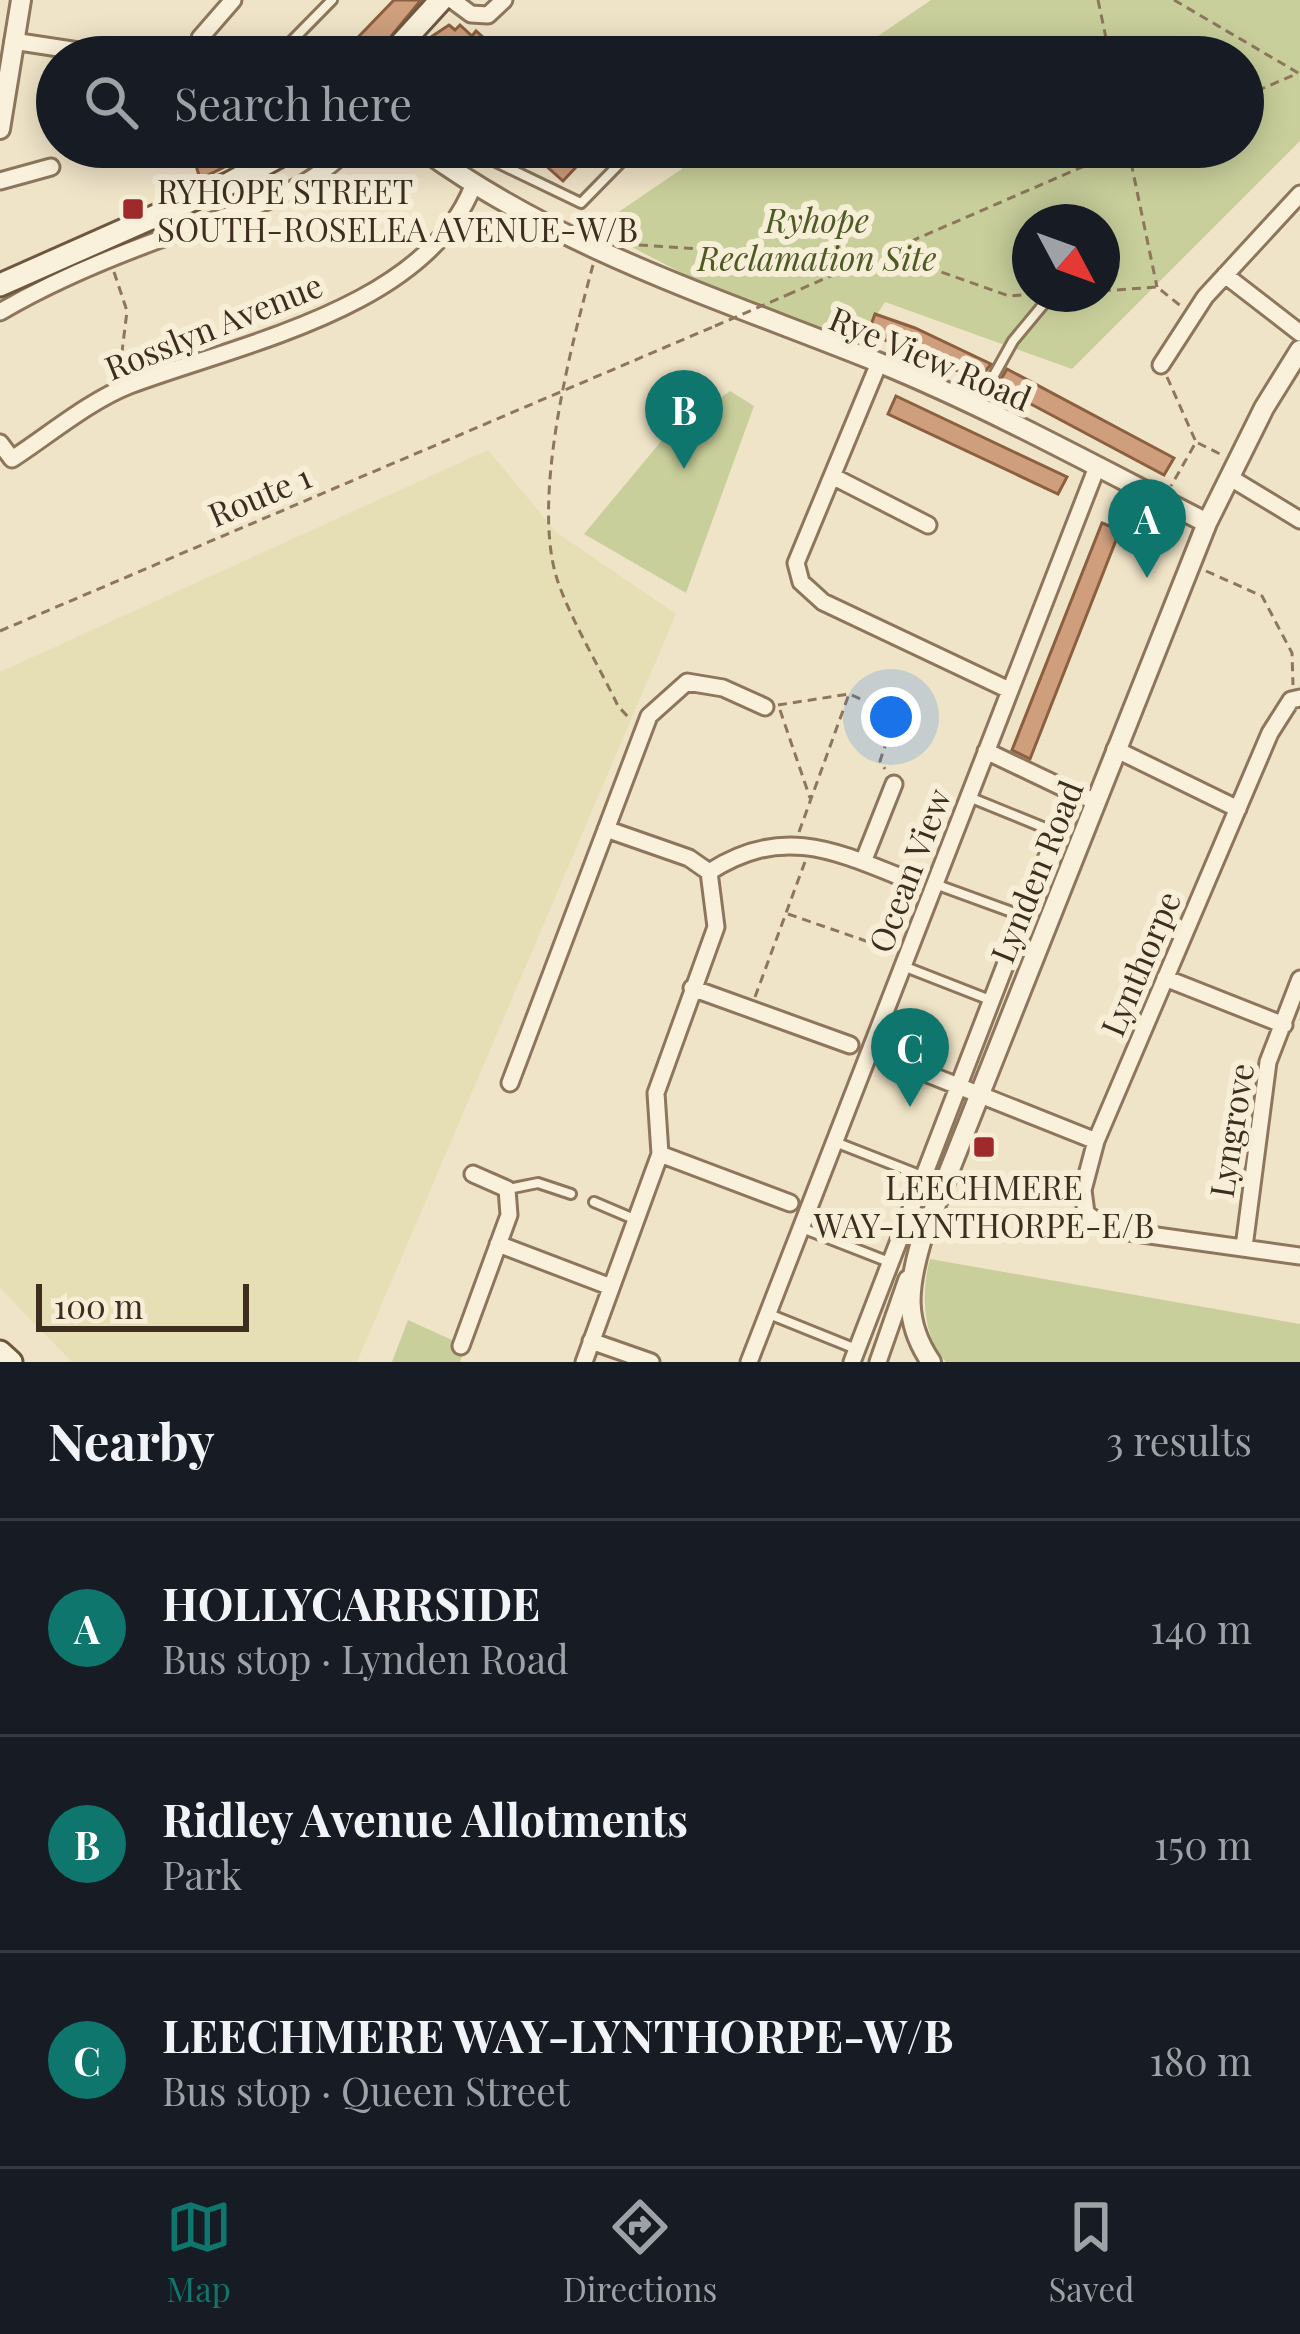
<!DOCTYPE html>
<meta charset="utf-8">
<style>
body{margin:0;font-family:"Playfair Display",serif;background:#20242c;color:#f1f3f6}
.compass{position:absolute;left:1012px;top:204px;width:108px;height:108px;border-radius:50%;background:#171b24;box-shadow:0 6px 30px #0003;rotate:131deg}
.scale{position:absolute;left:36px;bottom:30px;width:213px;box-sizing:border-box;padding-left:12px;border:6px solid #3d2e20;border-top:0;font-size:33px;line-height:42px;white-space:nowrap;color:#3d2e20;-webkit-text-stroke:9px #f7eed8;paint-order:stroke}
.you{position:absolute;left:891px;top:717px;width:42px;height:42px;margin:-30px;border:9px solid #fff;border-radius:50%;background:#1a73e8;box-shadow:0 0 0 18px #1a73e833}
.badge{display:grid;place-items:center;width:78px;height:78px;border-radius:50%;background:#0f766e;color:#fff;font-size:39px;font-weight:700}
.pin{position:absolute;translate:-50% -99px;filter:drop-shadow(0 3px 6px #0008)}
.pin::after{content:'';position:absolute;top:63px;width:42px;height:36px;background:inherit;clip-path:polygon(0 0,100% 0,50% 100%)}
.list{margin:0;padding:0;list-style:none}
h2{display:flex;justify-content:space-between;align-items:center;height:156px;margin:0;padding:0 48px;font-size:51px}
h2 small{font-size:39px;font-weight:400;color:#9ea1a6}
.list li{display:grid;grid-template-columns:78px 1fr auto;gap:36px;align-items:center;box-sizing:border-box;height:216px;padding:0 48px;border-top:3px solid #363941}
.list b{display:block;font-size:45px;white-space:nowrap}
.list p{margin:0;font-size:39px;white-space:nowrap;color:#9ea1a6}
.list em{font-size:39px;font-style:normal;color:#9ea1a6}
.icon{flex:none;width:66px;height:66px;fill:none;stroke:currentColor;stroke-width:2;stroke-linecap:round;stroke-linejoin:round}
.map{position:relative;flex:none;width:1300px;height:1362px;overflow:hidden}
.search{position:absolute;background:#171b24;box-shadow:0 6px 30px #0003;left:36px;right:36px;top:36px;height:132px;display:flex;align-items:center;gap:30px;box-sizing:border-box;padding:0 42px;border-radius:66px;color:#9ea1a6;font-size:45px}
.sheet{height:804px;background:#171b24}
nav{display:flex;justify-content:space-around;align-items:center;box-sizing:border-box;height:168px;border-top:3px solid #363941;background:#171b24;font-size:33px;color:#9ea1a6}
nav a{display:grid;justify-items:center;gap:6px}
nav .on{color:#0f766e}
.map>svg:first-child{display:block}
.farmland{fill:#e6deb5}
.green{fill:#c9cf9b;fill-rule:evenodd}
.building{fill:#cf9f7d;stroke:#8d5f41;stroke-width:3}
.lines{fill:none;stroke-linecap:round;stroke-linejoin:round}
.service-casing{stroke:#8d765c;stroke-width:14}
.minor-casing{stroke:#8d765c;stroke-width:21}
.tertiary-casing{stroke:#8d765c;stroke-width:24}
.secondary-casing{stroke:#6f573f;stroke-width:27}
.path{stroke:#8d765c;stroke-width:3;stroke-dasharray:9 6;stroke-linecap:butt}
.service{stroke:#faf1dc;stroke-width:8}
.minor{stroke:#faf1dc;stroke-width:15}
.tertiary{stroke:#faf1dc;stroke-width:18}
.secondary{stroke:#faf1dc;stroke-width:21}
.path-bridge{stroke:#8d765c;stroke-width:3;stroke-dasharray:9 6;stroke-linecap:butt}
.poi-dot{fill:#9e2a2b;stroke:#f7eed8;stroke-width:4.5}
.labels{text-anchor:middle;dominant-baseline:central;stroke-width:12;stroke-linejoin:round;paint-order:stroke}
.poi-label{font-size:33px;fill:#3d2e20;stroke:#f7eed8;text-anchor:start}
.park-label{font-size:33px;font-style:italic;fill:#4d5a26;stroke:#f7eed8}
.street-label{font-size:33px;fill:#3d2e20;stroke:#f7eed8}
</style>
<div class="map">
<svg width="1300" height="1362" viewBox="0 0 1300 1362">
<rect width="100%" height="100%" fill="#f0e4c8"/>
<path class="farmland" d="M488 450 556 532 676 614 357 1362H72L0 1288V672Z"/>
<path class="green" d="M931 0H1300V141L1072 369 885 302 852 353 792 330 595 228 714 147H1243V57H847ZM1030 222H1102V294H1030Z
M730 391 754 406 686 593 584 534 663 439Z
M930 1259 1300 1324V1362H946C922 1336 921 1291 930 1259Z
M408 1320 452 1340 453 1349 463 1353 460 1362H392Z"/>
<path class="building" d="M394 0H421L374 57H339Z
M449 25 455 30 460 25 472 36 476 31 505 57H422L431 46 425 41Z
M234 147H265L200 179 195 162Z
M525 147H595L563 181Z
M875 314 915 328 991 364 979 380 868 333Z
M1007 369 1174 458 1164 475 997 386Z
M896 396 1067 477 1058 494 888 414Z
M1102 523 1120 530 1030 759 1012 750Z"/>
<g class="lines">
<g class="service-casing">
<path id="service" d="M276 57 332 0
M93 157 112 147
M454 170 471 150 581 203 628 155
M978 404 1013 341 1052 294
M969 797 1055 832
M935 884 1023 916
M903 966 990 1000
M835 1142 922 1176
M508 1189 538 1183 571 1194
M594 1202 634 1219
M802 1228 889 1262
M769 1314 856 1349"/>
</g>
<g class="minor-casing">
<path id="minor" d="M452 0 471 14 488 15 504 0
M200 38 233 0
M13 41 118 57
M0 181 51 167
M1225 275 1300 333
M0 312C51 282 106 259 161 239 230 212 297 202 350 147
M879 363 796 563 801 582 823 602 1009 690
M1161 365 1205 297 1300 194
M0 443 12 459C49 435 89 401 130 385 239 344 426 308 473 186
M834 477 928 525
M1229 477 1300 520
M1300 698 1291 700 1270 733 1096 1141 1083 1190 1086 1213 1107 1229 1300 1256
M1115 749 1238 809
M986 751 1072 792
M863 862 894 784
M709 872C782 825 834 850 908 880
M1165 978 1284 1025
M692 988 850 1045
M870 1051 1096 1141
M510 1083 649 716 687 682 723 688 765 707
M660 1154 790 1203
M498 1244 611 1287
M1244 1247 1268 1062 1300 979
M591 1341 651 1362
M461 1346 509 1215 507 1189 473 1174
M584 1362 660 1154 656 1093 716 927 709 872 689 858 606 829
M749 1362 1097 467
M852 1362 1072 792 1095 801
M878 1362 907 1279"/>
</g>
<g class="tertiary-casing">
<path id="tertiary" d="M0 129 21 0
M420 147C560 250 721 299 880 363 992 409 1099 468 1207 523
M931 1362C903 1321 908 1287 921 1242L1207 523 1264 408 1300 350"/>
</g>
<g class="secondary-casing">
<path id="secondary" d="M389 57 441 0
M0 285 230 183 296 147
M0 1352 11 1362"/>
</g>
<path class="path" d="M1098 0 1110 57
M1174 0 1300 74
M1243 97 1296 74
M1128 148 1157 287
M624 244 866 260
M885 252 1009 296 1032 294
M593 265C571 346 530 501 558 582 573 624 599 666 618 706L629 718
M114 272 127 311 122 352 127 367
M1102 291 1157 287 1182 307
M787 295 1128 147
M1167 377 1196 442 1171 486
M1198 443 1222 455
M1206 571 1262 596 1292 653 1293 685
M0 631 715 326
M778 705 849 694 896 714 880 761 885 769
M780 710 810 798
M799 832 849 694
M788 914 892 950
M755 997 806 859"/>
<use href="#service" class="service"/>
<use href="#minor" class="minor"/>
<use href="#tertiary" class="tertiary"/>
<use href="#secondary" class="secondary"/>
<path class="path-bridge" d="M715 326 787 295"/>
</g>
<g class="poi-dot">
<rect x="121" y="197" width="24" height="24" rx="6"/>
<rect x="972" y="1135" width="24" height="24" rx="6"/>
</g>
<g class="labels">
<g class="poi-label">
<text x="157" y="190">RYHOPE STREET<tspan x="157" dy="38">SOUTH-ROSELEA AVENUE-W/B</tspan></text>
<text x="984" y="1186" text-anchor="middle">LEECHMERE<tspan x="984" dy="38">WAY-LYNTHORPE-E/B</tspan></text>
</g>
<g class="park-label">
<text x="817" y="219">Ryhope<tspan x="817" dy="38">Reclamation Site</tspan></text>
</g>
<g class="street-label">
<text transform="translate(213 325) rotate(-22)">Rosslyn Avenue</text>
<text transform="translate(931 357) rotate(23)">Rye View Road</text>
<text transform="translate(259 494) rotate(-23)">Route 1</text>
<text transform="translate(908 870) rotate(-69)">Ocean View</text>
<text transform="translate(1035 871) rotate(-68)">Lynden Road</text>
<text transform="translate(1139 963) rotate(-67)">Lynthorpe</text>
<text transform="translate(1230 1130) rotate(-81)">Lyngrove</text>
</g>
</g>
</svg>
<svg class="compass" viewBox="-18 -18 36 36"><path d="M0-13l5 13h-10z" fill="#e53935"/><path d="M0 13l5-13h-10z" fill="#9ea1a6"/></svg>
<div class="scale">100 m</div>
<div class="you"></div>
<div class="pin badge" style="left:1147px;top:578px">A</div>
<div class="pin badge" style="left:684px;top:469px">B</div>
<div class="pin badge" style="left:910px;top:1107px">C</div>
<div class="search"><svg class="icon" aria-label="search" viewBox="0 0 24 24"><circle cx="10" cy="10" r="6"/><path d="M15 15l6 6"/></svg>Search here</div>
</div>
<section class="sheet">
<h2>Nearby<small>3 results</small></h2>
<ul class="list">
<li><span class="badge">A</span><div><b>HOLLYCARRSIDE</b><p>Bus stop · Lynden Road</p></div><em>140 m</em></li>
<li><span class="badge">B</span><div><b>Ridley Avenue Allotments</b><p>Park</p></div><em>150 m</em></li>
<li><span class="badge">C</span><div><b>LEECHMERE WAY-LYNTHORPE-W/B</b><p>Bus stop · Queen Street</p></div><em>180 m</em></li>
</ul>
</section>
<nav>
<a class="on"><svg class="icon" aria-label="map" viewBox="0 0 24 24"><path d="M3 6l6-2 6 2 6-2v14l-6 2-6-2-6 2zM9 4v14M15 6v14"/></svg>Map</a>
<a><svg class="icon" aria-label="directions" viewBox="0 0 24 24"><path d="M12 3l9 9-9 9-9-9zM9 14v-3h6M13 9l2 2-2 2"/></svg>Directions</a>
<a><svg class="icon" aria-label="saved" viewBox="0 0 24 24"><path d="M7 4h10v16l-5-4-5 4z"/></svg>Saved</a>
</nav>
